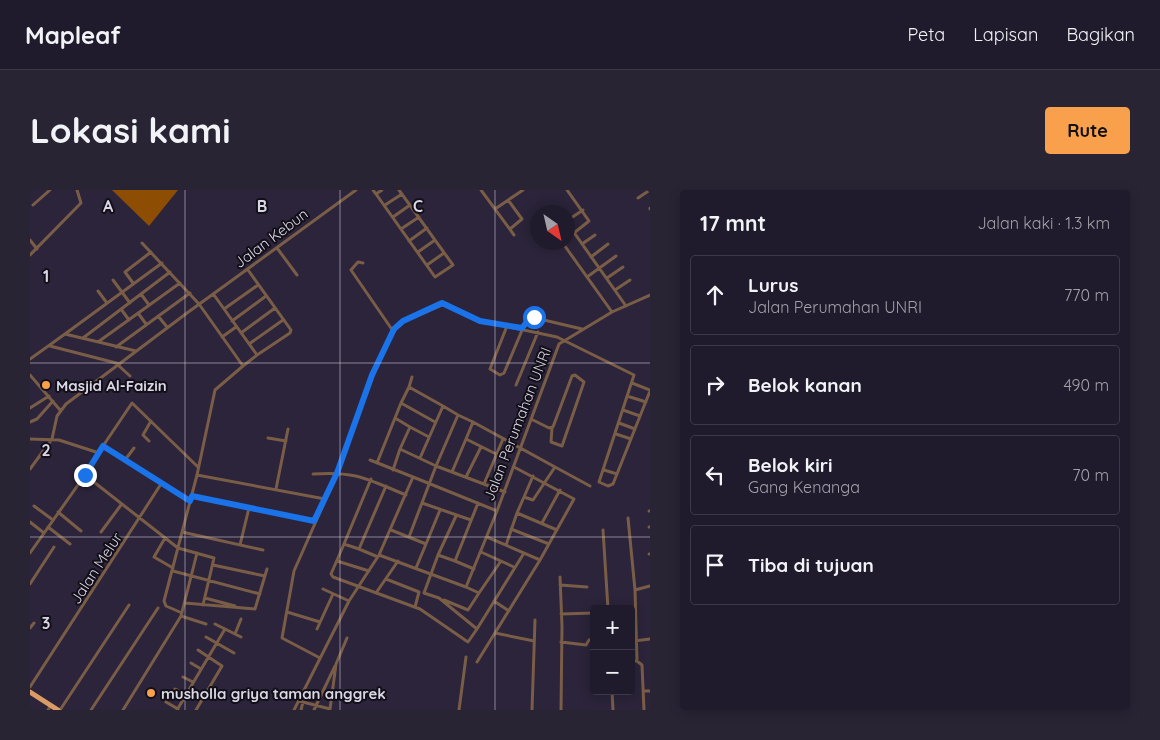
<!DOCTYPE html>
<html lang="id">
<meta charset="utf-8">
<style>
body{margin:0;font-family:Quicksand,sans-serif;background:#282434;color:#f1f3f6}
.controls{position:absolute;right:15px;bottom:15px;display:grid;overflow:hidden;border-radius:5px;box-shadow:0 2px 12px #0003}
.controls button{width:45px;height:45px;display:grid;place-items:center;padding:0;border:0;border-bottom:1px solid #3d3948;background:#201b2c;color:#f1f3f6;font:25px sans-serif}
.compass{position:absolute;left:500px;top:15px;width:45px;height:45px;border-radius:50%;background:#201b2c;box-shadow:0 2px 12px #0003;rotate:146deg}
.stop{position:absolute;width:15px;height:15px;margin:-11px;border:4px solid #1a73e8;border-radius:50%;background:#fff}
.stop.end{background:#1a73e8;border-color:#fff;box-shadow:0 1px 5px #0008}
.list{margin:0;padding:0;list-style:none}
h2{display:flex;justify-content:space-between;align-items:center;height:65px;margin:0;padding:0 20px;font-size:21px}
h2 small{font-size:16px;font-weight:400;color:#a2a1a9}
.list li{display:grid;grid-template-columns:32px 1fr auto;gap:15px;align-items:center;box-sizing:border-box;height:80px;margin:0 10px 10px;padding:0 10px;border:1px solid #3d3948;border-radius:5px}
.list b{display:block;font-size:19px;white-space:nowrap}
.list p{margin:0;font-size:16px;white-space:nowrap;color:#a2a1a9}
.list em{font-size:16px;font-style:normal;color:#a2a1a9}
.icon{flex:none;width:28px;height:28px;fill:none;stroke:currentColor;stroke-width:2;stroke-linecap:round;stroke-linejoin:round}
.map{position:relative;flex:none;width:620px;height:520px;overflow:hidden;border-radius:5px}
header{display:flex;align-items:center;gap:30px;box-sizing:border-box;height:70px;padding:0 25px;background:#201b2c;border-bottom:1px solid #3d3948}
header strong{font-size:24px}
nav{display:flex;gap:28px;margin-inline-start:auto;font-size:18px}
.intro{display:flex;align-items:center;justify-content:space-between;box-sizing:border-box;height:120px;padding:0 30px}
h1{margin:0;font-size:35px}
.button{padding:12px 22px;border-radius:5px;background:#f9a04c;color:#111;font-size:18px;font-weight:700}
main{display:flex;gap:30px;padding:0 30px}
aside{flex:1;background:#201b2c;border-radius:5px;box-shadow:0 2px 12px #0003}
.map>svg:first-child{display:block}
.forest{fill:#8d4e03}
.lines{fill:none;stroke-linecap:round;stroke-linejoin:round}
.minor{stroke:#7a5d46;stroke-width:3}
.trunk{stroke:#da9b64;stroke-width:5}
.route{stroke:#1a73e8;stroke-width:6}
.grid{fill:none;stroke:#dad6e5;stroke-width:1;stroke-opacity:0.55}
.poi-dot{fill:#f9a04c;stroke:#120f19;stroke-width:2}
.labels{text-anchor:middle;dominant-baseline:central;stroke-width:4;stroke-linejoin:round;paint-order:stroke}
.street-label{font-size:15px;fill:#dad6e5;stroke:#120f19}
.poi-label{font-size:15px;font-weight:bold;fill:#dad6e5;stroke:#120f19;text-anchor:start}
.grid-label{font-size:16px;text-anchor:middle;font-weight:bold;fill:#dad6e5;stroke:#120f19;stroke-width:4;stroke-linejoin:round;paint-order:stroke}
</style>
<header>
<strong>Mapleaf</strong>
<nav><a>Peta</a><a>Lapisan</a><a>Bagikan</a></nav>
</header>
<div class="intro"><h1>Lokasi kami</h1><a class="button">Rute</a></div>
<main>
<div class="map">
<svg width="620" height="520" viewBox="0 0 620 520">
<rect width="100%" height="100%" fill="#2b243a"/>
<path class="forest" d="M82 0H148L119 36Z"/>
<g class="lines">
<path class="minor" d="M343 0 346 4
M352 0 346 4 405 87 423 75 369 0
M451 0 484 45
M537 0 559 31 544 43
M608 8 620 0
M478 10 492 29 480 39
M3 15 20 0
M355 15 372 4
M465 19 493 0
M620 19V18
M363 27 380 15
M538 30 553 20
M538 34 596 116
M371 39 389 27
M0 50 7 59
M379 51 397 38
M532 52 582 122
M112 53 169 114 213 176 227 165
M552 54 565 45
M247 58 267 85
M388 62 405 50
M0 65 51 13 47 0
M561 67 578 54
M333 73 328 72 321 80 363 141
M397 75 414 63
M557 87 586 66
M577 88 593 77
M83 90 100 113
M103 93 95 82 121 62
M585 100 600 90
M68 101 77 113
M111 104 119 115
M184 105 227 165 260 143 261 140 218 80
M91 119 99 130
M194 119 228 95
M108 123 116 134
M128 126 137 137
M202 131 236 106
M477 136 460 179 470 185 474 183 493 138 501 127 552 139
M211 143 245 118
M35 144 132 73
M192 147 206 137
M53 148 140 82
M68 152 150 93
M219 154 253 130
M20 156 90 174
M86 157 160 103
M0 169 35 144 106 161
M89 176 100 186
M0 185 30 220
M382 187 379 197 413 216
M602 193 620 200
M486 195 508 142
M379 197 371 213 405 232
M597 206 616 212
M371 213 365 228 380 237
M0 218 19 206
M593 220 610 226
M501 229 519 238 523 237 542 186 545 185 554 192 532 256 521 252 522 238
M0 232 7 229 23 211
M589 233 605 239
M586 244 601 249
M238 248 256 251
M0 249 29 250 69 263
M119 251 113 245 121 231
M73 256 55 285 148 358 184 368 173 415
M370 259 380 237 399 247
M466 264 436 249 443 232 525 277 503 310 494 307 503 286
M390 268 413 216 428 225
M95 270 104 258
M340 270 383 287
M347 273 365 228
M484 277 544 309 510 370
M525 277 560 296
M0 279 22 249 27 226 36 214 157 123 326 0
M363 280 370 259 406 276 428 225 443 232
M574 280 587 284
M422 282 436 249
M283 284C327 281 337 289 376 305
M167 285 295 309
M436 287 451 257
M454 294 473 249
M246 299 258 239
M162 306 285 331
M494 307 487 323 527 340
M160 311 73 256 102 213 168 277
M392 313 441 330
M448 313 425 371 408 365 394 403 409 408 447 439 494 363
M4 316 23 330
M619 321H620
M28 322 51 341
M598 328 605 400 607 471
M0 332 14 343
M512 333 530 300
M18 337 40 354
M619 337H620
M481 339 519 354
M361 340 396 354 410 320
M573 340 578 419
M71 342 91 315
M152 342 233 360
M379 347 406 276 475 302
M135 348 124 367 143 378
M314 354 301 384 303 387 390 419 438 452 447 439
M210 355 219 318
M476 355 487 323
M329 359 314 354 341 289
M451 362 484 377
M0 363 55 285
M619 364H620
M349 365 436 397 467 321
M408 365 426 326
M348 367 329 359 356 296
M307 371 339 381
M425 371 444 379
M183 375 235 386
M386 378 396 354
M143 381 230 404
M530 387 532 436 531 520
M356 389 389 402 385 417
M0 394 24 357
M530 395 557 397
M436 397 449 403 471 371
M293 399 319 411
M605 400 620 396
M346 403 368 371
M175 408 205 416
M414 410 438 420 449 403
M464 411 479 421
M155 413 225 419 237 379
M257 422 290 432
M152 423 136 416 134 411 167 285 185 200 213 176
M531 424 564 423
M151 426 176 434
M185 434 195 439
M0 438 4 433
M287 439 303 404
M465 443 504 451
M205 444 211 429
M176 447 204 463
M604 451 620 449
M531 452 556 455 559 450 564 449
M290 468 252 448 264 381 306 286 348 172 368 134 414 114 450 131 527 147 604 185 569 292 578 296 583 294 620 201
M601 471H607L612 475 614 520
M447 472 510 370 457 347
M161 473 171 479
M153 487 163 492
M0 497 131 294
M145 499 156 505
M582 501 583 520
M613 501H620
M269 511 300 519 306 474 317 448
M136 512 148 519
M18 520 21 515
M30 520 99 415
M61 520 128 418
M93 520 151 426 167 363
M147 520 195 439 211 447
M166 520 192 476 168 460
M264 520 319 411 349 365 383 287 467 321 529 154 582 122 620 105
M271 520 273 512
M284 520 305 476
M429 520 436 467
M502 520 505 430"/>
<path class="trunk" d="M0 502 28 520"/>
</g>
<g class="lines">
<path class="route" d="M55 285 73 256 160 311 162 306 284 331 307 283 342 185 364 139 373 131 412 113 450 131 492 138 500 128 504 127"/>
</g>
<path class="grid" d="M155 0V520M310 0V520M465 0V520M0 173H620M0 347H620"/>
<g class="poi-dot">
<circle cx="16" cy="195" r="5"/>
<circle cx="121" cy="503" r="5"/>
</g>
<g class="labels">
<g class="street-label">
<text transform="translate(241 48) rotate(-37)">Jalan Kebun</text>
<text transform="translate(487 234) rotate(-69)">Jalan Perumahan UNRI</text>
<text transform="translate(66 378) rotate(-57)">Jalan Melur</text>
</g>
<g class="poi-label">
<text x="26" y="195">Masjid Al-Faizin</text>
<text x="131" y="503">musholla griya taman anggrek</text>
</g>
</g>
<g class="grid-label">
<text x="78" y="22">A</text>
<text x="232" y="22">B</text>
<text x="388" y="22">C</text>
<text x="16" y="92">1</text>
<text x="16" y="266">2</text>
<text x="16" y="439">3</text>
</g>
</svg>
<div class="controls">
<button>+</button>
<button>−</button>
</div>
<svg class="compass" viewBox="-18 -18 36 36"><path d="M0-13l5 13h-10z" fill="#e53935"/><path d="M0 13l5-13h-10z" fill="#a2a1a9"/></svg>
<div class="stop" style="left:504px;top:127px"></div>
<div class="stop end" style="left:55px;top:285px"></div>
</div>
<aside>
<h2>17 mnt<small>Jalan kaki · 1.3 km</small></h2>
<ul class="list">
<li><svg class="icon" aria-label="ahead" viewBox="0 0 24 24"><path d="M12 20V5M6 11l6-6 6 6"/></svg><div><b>Lurus</b><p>Jalan Perumahan UNRI</p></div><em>770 m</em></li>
<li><svg class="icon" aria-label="right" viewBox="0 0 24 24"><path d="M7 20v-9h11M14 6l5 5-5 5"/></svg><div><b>Belok kanan</b></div><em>490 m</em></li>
<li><svg class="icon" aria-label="left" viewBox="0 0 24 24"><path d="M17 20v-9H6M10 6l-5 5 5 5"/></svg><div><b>Belok kiri</b><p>Gang Kenanga</p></div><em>70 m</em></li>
<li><svg class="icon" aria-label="arrive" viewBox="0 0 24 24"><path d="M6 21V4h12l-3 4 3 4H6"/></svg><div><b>Tiba di tujuan</b></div></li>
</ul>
</aside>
</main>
